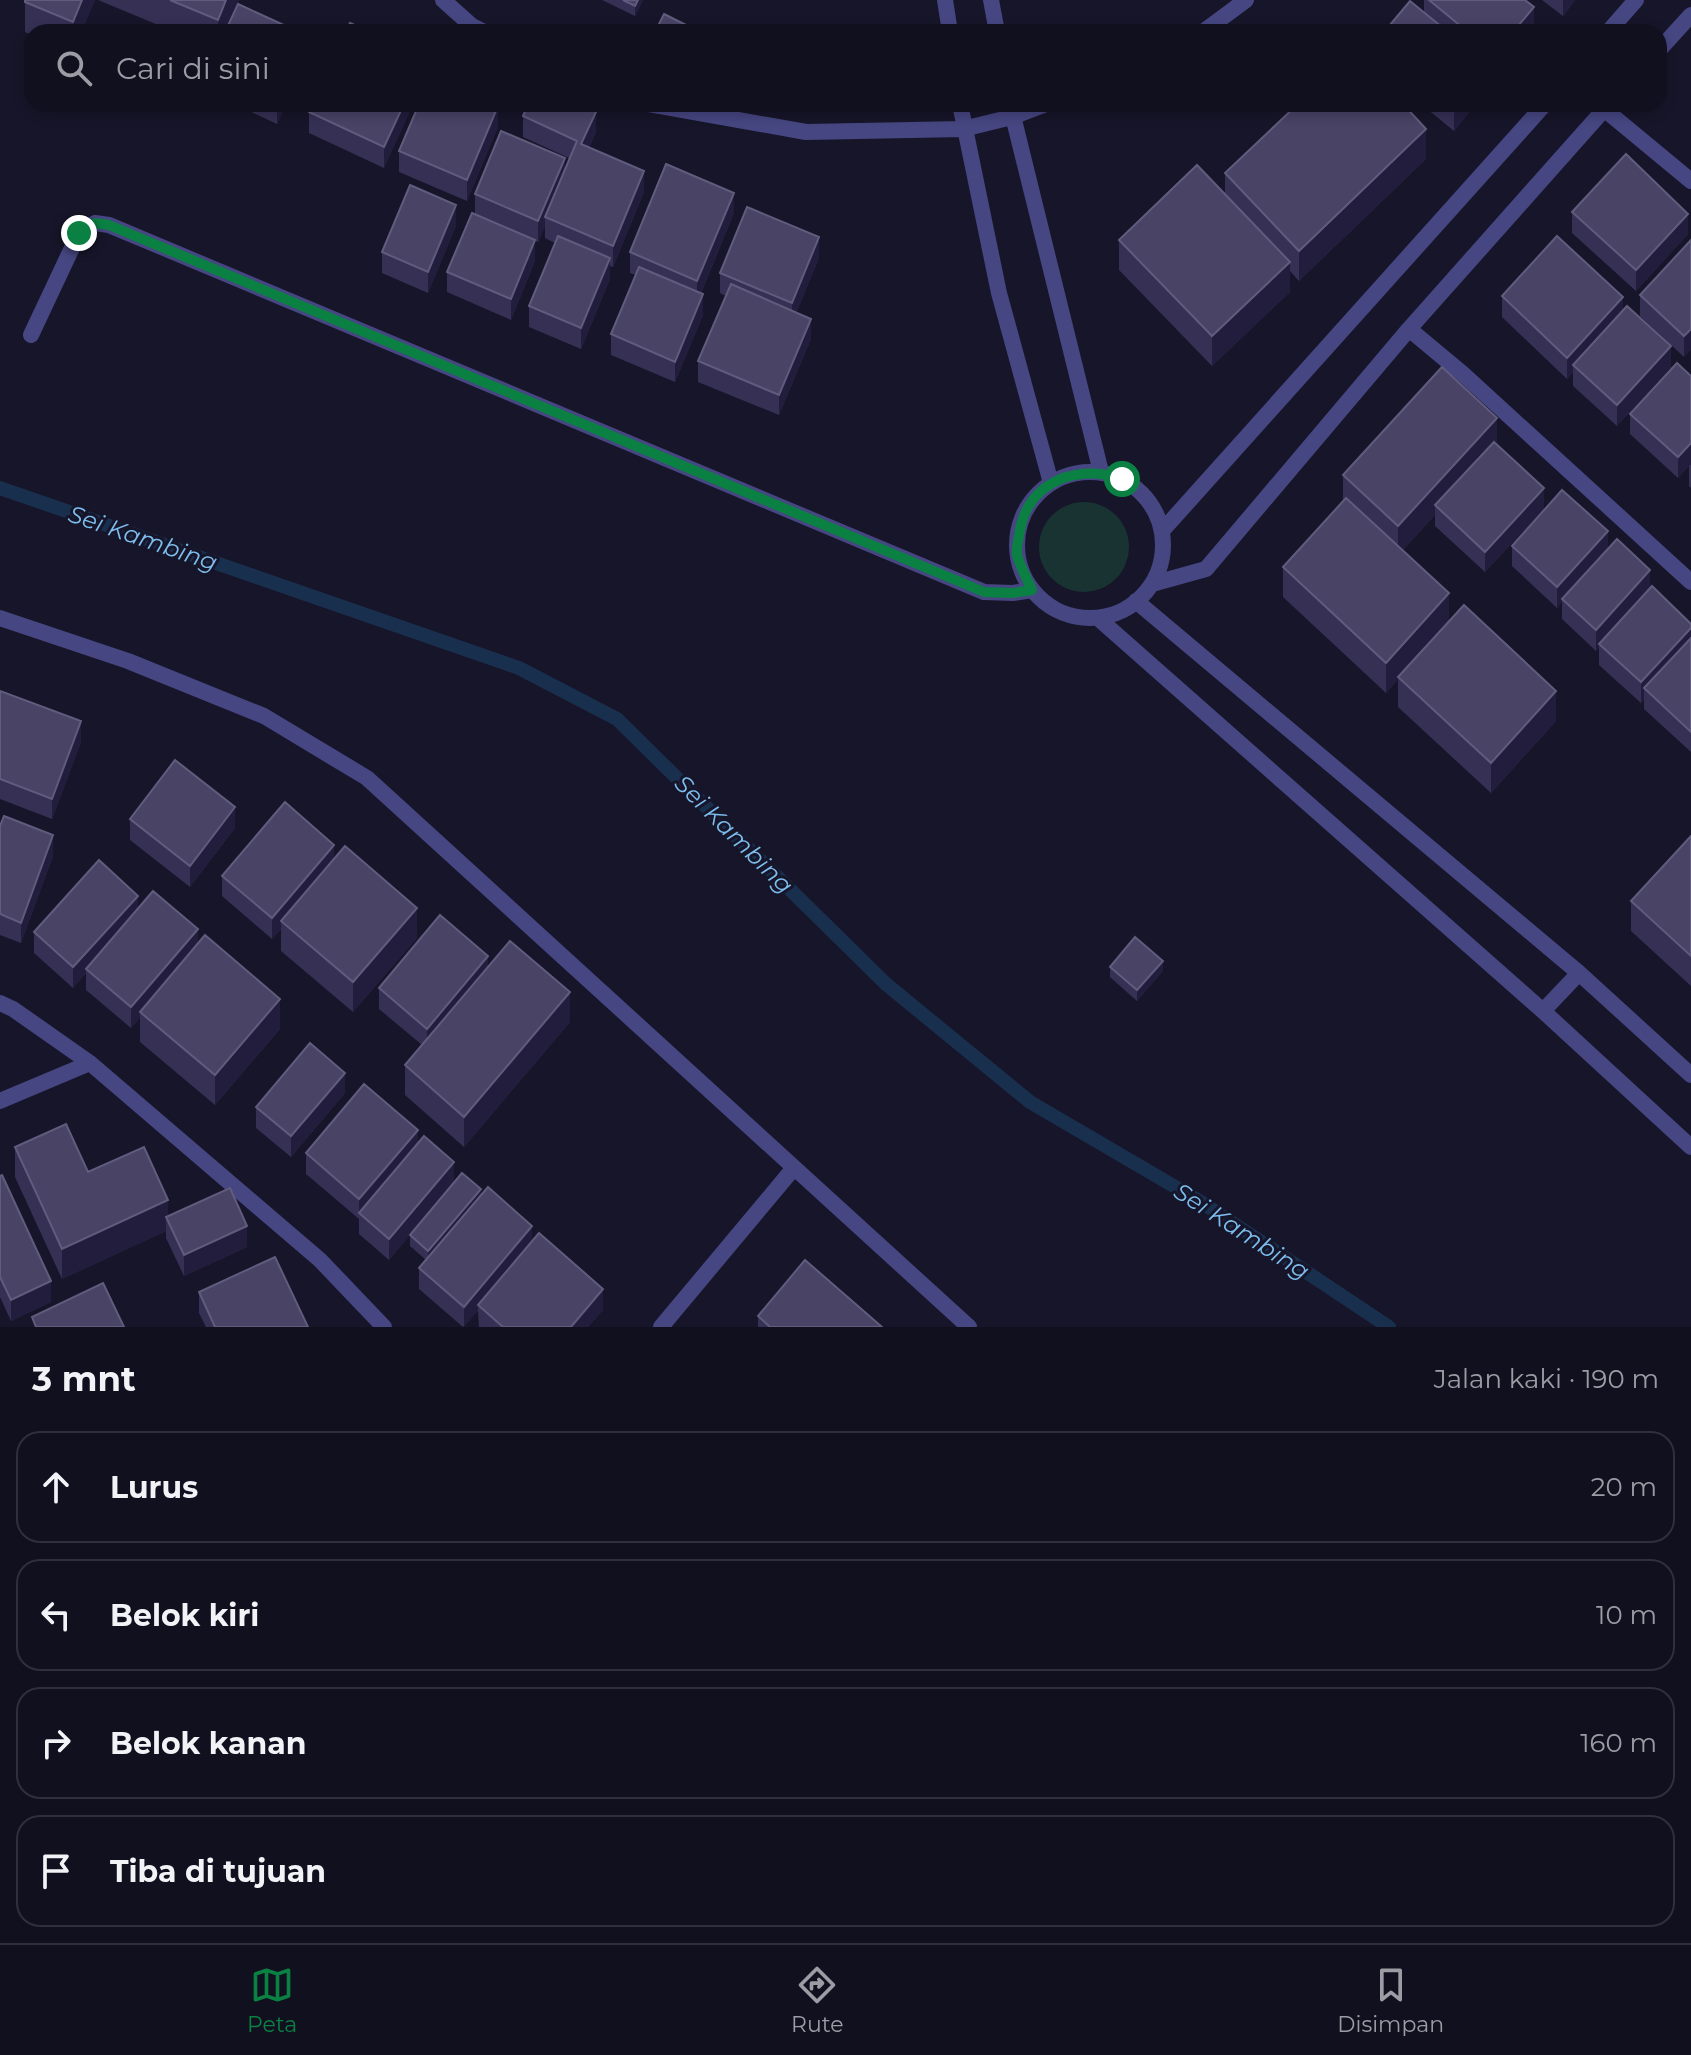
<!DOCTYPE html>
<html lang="id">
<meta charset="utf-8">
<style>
body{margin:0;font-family:Montserrat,sans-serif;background:#1a1928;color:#f1f3f6}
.stop{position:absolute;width:24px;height:24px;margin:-18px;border:6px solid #0b8043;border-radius:50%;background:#fff}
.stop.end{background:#0b8043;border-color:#fff;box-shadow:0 2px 8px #0008}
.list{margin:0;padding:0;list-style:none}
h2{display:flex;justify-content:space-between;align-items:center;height:104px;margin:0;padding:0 32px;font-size:34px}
h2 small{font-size:26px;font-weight:400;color:#9c9da4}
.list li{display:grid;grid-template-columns:52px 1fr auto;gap:24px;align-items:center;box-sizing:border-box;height:112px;margin:0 16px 16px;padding:0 16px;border:2px solid #30303d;border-radius:24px}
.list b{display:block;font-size:30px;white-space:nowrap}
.list em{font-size:26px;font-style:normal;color:#9c9da4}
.icon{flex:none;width:44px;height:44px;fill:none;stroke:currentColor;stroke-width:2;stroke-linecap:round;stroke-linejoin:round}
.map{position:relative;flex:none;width:1691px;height:1327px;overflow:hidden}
.search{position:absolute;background:#11101f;box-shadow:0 4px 12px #0003;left:24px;right:24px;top:24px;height:88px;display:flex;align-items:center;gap:20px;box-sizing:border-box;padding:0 28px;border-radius:24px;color:#9c9da4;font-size:30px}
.sheet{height:616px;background:#11101f}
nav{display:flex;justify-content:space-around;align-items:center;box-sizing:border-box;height:112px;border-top:2px solid #30303d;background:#11101f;font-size:22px;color:#9c9da4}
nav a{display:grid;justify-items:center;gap:4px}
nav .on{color:#0b8043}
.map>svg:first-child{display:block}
.green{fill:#183331}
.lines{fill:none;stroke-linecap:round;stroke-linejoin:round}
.stream{stroke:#192f4e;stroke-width:14}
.lane{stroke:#464682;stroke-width:16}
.street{stroke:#464682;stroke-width:16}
.wall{fill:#363055}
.shaded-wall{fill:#221d3c}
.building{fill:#494366;stroke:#615c7e;stroke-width:2}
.route{stroke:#0b8043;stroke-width:10}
.labels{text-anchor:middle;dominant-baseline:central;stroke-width:6;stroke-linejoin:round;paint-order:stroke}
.water-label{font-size:24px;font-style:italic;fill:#7cbdee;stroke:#171529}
</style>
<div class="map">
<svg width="1691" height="1327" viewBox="0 0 1691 1327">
<rect width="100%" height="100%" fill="#171529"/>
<path class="green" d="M1039 547a45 45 0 1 1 90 0a45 45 0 1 1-90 0Z"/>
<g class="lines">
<path class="stream" d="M0 488 519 668 617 719 886 984 1030 1102 1201 1202 1389 1327"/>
<path class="lane" d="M31 335 79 233 95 223 109 225 984 592 1013 593 1032 590"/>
<path class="street" d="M443 0 472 26 484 32
M945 0 950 32
M991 0 997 32
M1203 32 1246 0
M1608 32 1636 0
M1659 50 1691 15
M649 104 806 132 963 129 1012 117 1046 104
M960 104 999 293 1051 483
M1010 104 1101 472
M1598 104 1691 181
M1409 329 1463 374 1691 582
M1017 545a73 73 0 1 1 146 0a73 73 0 1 1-146 0Z
M1162 531 1545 104
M1152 584 1206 569 1409 329 1609 104
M1136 601 1579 973 1691 1075
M0 618 128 661 264 716 367 778 969 1327
M1099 619 1543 1011 1691 1147
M0 1003 13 1009 90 1063 320 1260 384 1327
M1543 1011 1579 973
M0 1101 90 1063
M661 1327 793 1169"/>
</g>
<path class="wall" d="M25 0H95L81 32H32V35L25 32Z
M98 0H239L231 19 299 32H175Z
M602 0H643L635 16Z
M1424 0H1525L1534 28 1530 32H1384L1424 13Z
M1542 0H1575L1563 16Z
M234 104H286L277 124Z
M413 104 384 168 309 133V112Z
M1421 104H1476L1454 131Z
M523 116 596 132 589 148 644 192 613 267 610 266V279L581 349 529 327V306L555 243 545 238V226L538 242 535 241V261L511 320 447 292V272L475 214V194L565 169 569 158 523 137Z
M498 127 467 201 399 172V151Z
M1426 159 1299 281 1290 271V292L1212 366 1119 270V240L1225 194V173Z
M1572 212 1688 234 1636 291 1572 233Z
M734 213 701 293 703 315 675 382 611 355V334L636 275 630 273V252Z
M456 226 428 293 382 273V252Z
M1691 240 1684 357 1640 316V295Z
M819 258 796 313 811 339 779 415 698 382V361L726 296 720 293V273Z
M1502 296 1623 310 1671 367 1617 426 1573 386V372L1567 379 1502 317Z
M1691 376V488L1689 486V466L1678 478 1630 434V414Z
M1497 445 1544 509 1485 572 1435 526V515L1403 550 1449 622 1556 721 1491 793 1398 707V679L1386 693 1283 597V567L1343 502V475Z
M1512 546 1608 549 1691 624V752L1644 709V699L1641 703 1599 665V647L1596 651 1562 619V602L1557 608 1512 566Z
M0 691 81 742 52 819 0 799Z
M130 819 235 828 190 887 130 840Z
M0 826 53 856 21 943 0 935Z
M1691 836V986L1631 931V901Z
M334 858 417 938 353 1012 281 951V929L272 939 222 896V876Z
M138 909 198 943 280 1029 215 1105 140 1042V1018L131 1028 86 990V973L73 988 34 953V932Z
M488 967 570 1022 464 1147 405 1095V1065L422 1045 379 1009V988Z
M1110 967 1163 971 1137 1001 1110 977Z
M345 1093 291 1157 256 1128V1107Z
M418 1144 454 1182 481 1195 532 1241 603 1310 588 1327H479L478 1311 463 1327 419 1289V1268L426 1260 410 1246V1235L438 1202 389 1260 359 1234V1219L306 1174V1153Z
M15 1147 168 1216 247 1247 184 1276 166 1238V1231L62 1279 15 1177Z
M0 1176 51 1302 11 1321 0 1297Z
M199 1292 308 1327H206L199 1313Z
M758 1316 882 1327H758Z"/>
<path class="shaded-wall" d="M82 0H95L81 32H73V22Z
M226 0H239L226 32H218V20Z
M638 0H643L635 16V6Z
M1563 0H1575L1563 16Z
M1534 7V28L1530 32H1513Z
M277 104H286L277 124Z
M404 104H413L384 168V147Z
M1459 104H1476L1454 131V111Z
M498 106V127L467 201V180Z
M596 112V132L581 165V144Z
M1426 129V159L1299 281V251Z
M565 158V179L545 217V226L538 242V221Z
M644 171V192L613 267V246Z
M734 193V213L697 302V281Z
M456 205V226L428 293V272Z
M1688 214V234L1636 291V270Z
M819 237V258L792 324V303Z
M535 240V261L511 320V299Z
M610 258V279L581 349V328Z
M1290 262V292L1212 366V336Z
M703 294V315L675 382V362Z
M1623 297V318L1573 365V372L1567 379V358Z
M811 319V339L779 415V395Z
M1691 329V350L1684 357V336Z
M1671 346V367L1617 426V405Z
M1497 418V448L1435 505V515L1398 556V526Z
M1691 443V464L1678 478V457Z
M1544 488V509L1485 572V552Z
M1608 531V552L1562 599V602L1557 608V587Z
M1650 570V591L1599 644V647L1596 651V630Z
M1449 593V623L1386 693V663Z
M1691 628V649L1644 688V699L1641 703V682Z
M1556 691V721L1491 793V763Z
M81 721V742L52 819V799Z
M235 807V828L190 887V866Z
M53 835V856L21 943V923Z
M334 845V866L281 921V929L272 939V918Z
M138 896V916L86 969V973L73 988V967Z
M417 908V938L353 1012V982Z
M198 929V950L140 1012V1018L131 1028V1007Z
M488 956V977L427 1050V1029Z
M1163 961V971L1137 1001V990Z
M570 992V1022L464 1147V1117Z
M280 999V1029L215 1105V1075Z
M345 1073V1093L291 1157V1136Z
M418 1130V1151L359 1213V1220V1199Z
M454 1162V1183L389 1260V1239Z
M481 1189V1200L428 1261V1251Z
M168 1200V1223L166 1217V1231L62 1279V1249Z
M247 1226V1247L184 1276V1255Z
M532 1226V1247L478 1305V1311L464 1327V1307Z
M51 1281V1302L11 1321V1300Z
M603 1289V1310L588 1327H571Z"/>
<path class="building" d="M25 0H82L73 22 25 2Z
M170 0H226L218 20Z
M623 0H638L635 6Z
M1429 0H1525L1534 7 1513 32H1468Z
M1410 1 1448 32H1384Z
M238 4 299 32H225Z
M664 14 700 32H655Z
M350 23 370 32H345Z
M313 104H404L384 147 309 112Z
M419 104H494L498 106 467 180 399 151Z
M528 104H579L596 112 581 144 644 171 613 246 545 217 577 141 523 116Z
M1298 104H1403L1426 129 1299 251 1225 173Z
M1446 104H1459L1454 111Z
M501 131 565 158 538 221 475 194Z
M1626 154 1688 214 1636 270 1572 212Z
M666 164 734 193 697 281 630 252Z
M1197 165 1290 262 1212 336 1119 240Z
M410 185 456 205 428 272 382 252Z
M747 207 819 237 792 303 720 273Z
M472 213 535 240 511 299 447 272Z
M558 236 610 258 581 328 529 306Z
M1557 236 1623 297 1567 358 1502 296Z
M1691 240V329L1684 336 1640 295Z
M639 267 703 294 675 362 611 334Z
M731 284 811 319 779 395 698 361Z
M1627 306 1671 346 1617 405 1573 365Z
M1677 363 1691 376V443L1678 457 1630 414Z
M1442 367 1497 418 1398 526 1343 475Z
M1494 442 1544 488 1485 552 1435 505Z
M1562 490 1608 531 1557 587 1512 546Z
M1346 498 1449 593 1386 663 1283 567Z
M1617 539 1650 570 1596 630 1562 599Z
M1652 586 1691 624V628L1641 682 1599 644Z
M1464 605 1556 691 1491 763 1398 677Z
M1691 638V732L1644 688Z
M0 691 81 721 52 799 0 779Z
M175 760 235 807 190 866 130 819Z
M285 802 334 845 272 918 222 876Z
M4 816 53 835 21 923 0 914V826Z
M1691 836V956L1631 901Z
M345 846 417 908 353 982 281 921Z
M99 860 138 896 73 967 34 932Z
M153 891 198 929 131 1007 86 969Z
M440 915 488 956 427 1029 379 988Z
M205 935 280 999 215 1075 140 1012Z
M1135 937 1163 961 1137 990 1110 967Z
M510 941 570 992 464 1117 405 1065Z
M310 1043 345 1073 291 1136 256 1107Z
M364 1084 418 1130 359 1199 306 1153Z
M66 1124 88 1172 144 1147 168 1200 62 1249 15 1147Z
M424 1136 454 1162 389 1239 359 1213Z
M462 1173 481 1189 428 1251 410 1235Z
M2 1175 51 1281 11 1300 0 1277V1176Z
M488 1187 532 1226 464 1307 419 1268Z
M230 1188 247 1226 184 1255 166 1217Z
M539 1233 603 1289 571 1327H503L478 1305Z
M275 1257 308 1327H215L199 1292Z
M805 1260 882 1327H770L758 1316Z
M103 1283 124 1327H36L32 1317Z"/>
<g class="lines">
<path class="route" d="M79 233 95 223 109 225 984 592 1013 593 1032 590C1027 579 1020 566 1017 555 1016 547 1019 537 1020 530 1029 480 1079 464 1122 479"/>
</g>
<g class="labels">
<g class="water-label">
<text transform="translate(143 538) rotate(19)">Sei Kambing</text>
<text transform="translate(734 834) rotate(45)">Sei Kambing</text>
<text transform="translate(1242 1231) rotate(33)">Sei Kambing</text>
</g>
</g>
</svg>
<div class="stop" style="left:1122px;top:479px"></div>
<div class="stop end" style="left:79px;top:233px"></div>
<div class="search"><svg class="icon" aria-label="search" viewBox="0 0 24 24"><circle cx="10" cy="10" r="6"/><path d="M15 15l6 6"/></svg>Cari di sini</div>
</div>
<section class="sheet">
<h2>3 mnt<small>Jalan kaki · 190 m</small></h2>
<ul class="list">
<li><svg class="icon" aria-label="ahead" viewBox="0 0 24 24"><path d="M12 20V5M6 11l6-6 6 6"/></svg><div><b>Lurus</b></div><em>20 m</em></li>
<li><svg class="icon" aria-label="left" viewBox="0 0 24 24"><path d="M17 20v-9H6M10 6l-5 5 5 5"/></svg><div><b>Belok kiri</b></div><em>10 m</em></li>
<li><svg class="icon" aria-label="right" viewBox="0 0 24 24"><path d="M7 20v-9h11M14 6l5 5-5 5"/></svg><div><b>Belok kanan</b></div><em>160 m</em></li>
<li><svg class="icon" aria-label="arrive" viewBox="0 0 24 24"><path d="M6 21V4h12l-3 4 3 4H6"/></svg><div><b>Tiba di tujuan</b></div></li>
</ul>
</section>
<nav>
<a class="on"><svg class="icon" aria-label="map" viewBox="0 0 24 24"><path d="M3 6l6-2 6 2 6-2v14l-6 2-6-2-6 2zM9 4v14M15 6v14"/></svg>Peta</a>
<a><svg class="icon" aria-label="directions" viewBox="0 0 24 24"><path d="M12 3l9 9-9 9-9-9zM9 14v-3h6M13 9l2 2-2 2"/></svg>Rute</a>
<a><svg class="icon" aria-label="saved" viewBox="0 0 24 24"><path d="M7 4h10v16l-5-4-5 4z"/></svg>Disimpan</a>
</nav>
